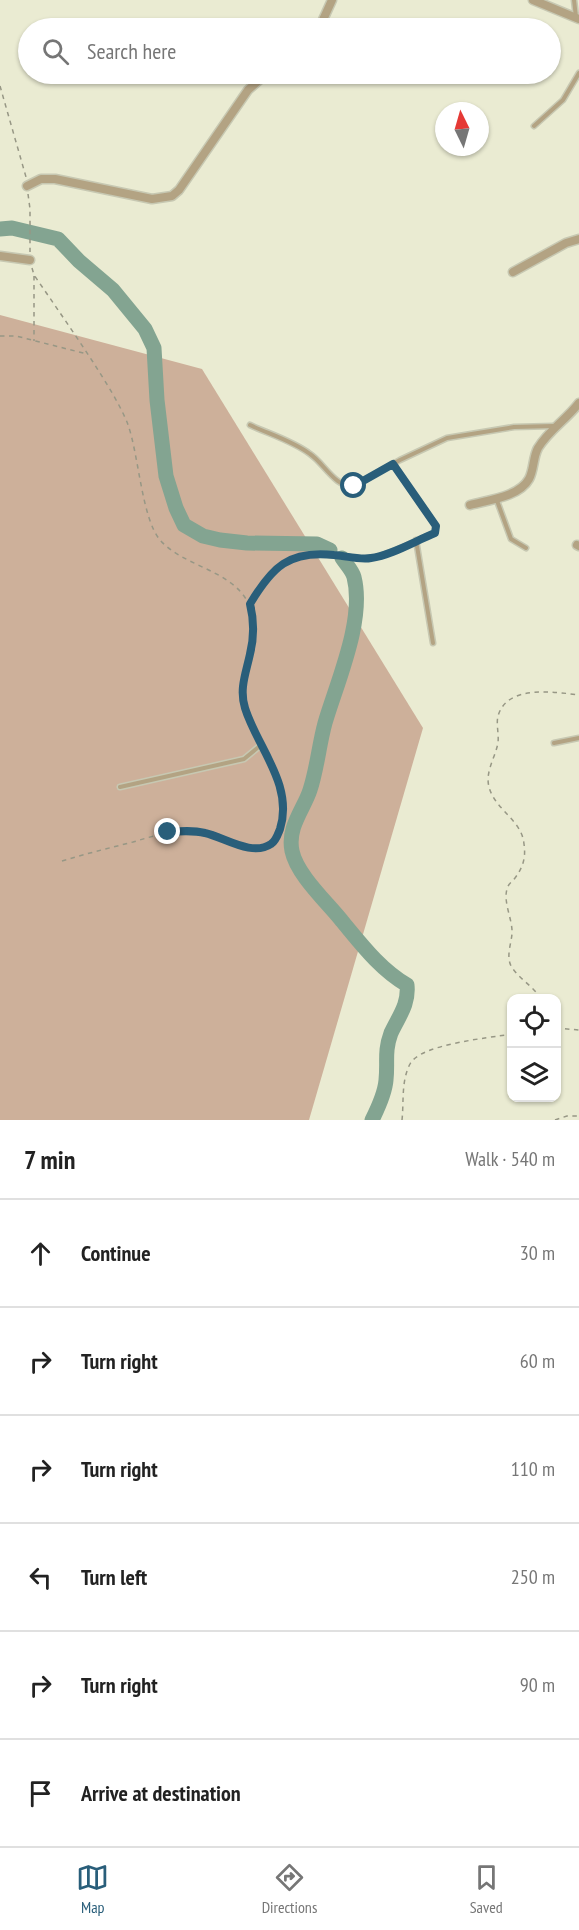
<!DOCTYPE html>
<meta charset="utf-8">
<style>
body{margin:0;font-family:"PT Sans Narrow",sans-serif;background:#f2f2f2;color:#222}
.controls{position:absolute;right:18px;bottom:18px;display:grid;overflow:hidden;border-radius:12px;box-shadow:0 2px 4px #0004}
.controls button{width:54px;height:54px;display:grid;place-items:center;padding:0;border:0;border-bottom:2px solid #e0e0e0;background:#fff;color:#222;font:30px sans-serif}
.compass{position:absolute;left:435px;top:102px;width:54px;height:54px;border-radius:50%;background:#fff;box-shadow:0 2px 4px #0004;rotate:355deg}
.stop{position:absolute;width:18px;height:18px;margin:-14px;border:4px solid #295e7a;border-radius:50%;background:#fff}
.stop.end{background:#295e7a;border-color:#fff;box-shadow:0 2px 6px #0008}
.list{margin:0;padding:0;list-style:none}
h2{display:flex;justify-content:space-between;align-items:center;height:78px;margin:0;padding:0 24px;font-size:26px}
h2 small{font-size:20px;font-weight:400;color:#767676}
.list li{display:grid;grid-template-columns:39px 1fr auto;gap:18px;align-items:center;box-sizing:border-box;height:108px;padding:0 24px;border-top:2px solid #e0e0e0}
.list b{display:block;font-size:22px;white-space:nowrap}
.list em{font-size:20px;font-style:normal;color:#767676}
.icon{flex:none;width:33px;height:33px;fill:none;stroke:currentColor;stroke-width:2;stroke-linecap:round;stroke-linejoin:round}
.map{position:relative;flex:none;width:579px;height:1120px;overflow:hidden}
.search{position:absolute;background:#fff;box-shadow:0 2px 4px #0004;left:18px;right:18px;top:18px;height:66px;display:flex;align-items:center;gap:15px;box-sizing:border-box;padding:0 21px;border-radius:33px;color:#767676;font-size:22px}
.sheet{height:726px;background:#fff}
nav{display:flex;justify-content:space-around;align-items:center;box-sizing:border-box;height:84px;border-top:2px solid #e0e0e0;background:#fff;font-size:16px;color:#767676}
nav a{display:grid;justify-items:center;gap:3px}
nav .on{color:#295e7a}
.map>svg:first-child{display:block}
.forest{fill:#cdb09a}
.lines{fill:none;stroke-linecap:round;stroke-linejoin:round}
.river{stroke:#83a491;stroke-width:15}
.service-casing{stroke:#c7c8b2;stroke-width:7}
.minor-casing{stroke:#c7c8b2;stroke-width:11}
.path{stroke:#979785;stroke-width:1.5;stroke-dasharray:4.5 4.5;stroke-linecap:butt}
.service{stroke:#b3a383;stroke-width:4}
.minor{stroke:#b3a383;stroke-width:8}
.route{stroke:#295e7a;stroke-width:8}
</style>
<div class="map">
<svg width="579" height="1120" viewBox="0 0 579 1120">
<rect width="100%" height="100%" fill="#eaebd2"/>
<path class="forest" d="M0 315 202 369 423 728 309 1120H0Z"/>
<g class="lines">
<path class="river" d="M0 229 12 228 58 239 79 261 113 290 145 329 154 348 157 400 166 476 176 508 184 525 203 536 220 540 247 543 317 544 330 550
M342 558C345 563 352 570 354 577 365 620 337 682 325 723 319 745 317 769 310 790 304 809 287 827 292 851 297 875 327 902 342 921 362 945 380 969 407 985 409 1004 399 1016 391 1033 384 1052 388 1062 386 1080 385 1093 378 1108 372 1120"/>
<g class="service-casing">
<path id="service" d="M574 0 576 17
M534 126 563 100 579 73
M250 425C269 434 293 441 310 454 324 463 335 488 354 486L400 460 447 438 514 427 554 426
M496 498 511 539 526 548
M416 540 433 643
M250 604C272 567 289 550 334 555 346 556 360 560 371 558 391 555 416 540 435 533L436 526 393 464
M554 743 579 738
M120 787 244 759 261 745"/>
</g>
<g class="minor-casing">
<path id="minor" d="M533 0 579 19
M315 28 322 22 332 0
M27 186 41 179H55L152 199 172 196 179 190 248 90 266 74
M0 256 30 260
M513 272 566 243 579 239
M470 505C488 500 519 497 529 479 534 470 533 457 538 448 549 430 567 419 579 403
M577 545 579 546"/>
</g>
<path class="path" d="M0 86 26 177
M28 194 30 209V252
M32 268 34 275C54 304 74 333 93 362 105 381 118 401 127 422 139 453 141 517 160 540 183 566 227 569 246 599
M34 276V341
M0 336H16L87 354
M252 611C259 637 244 661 242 686 241 705 250 723 258 740
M62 861C85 854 109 848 133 842 150 837 168 831 186 831 210 830 229 846 252 848 280 850 286 821 283 799 280 783 272 766 265 752
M541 999C534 987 521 980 513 969 505 959 511 945 512 934 513 920 503 903 507 889 508 884 512 882 515 878 523 867 526 858 524 844 522 820 495 810 489 787 485 772 495 758 498 743 499 734 496 724 498 716 507 684 555 692 579 695
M556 1028 579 1030
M402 1120C404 1102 401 1081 410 1064 420 1044 489 1038 512 1034
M555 1120 567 1116H579"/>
<use href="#service" class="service"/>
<use href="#minor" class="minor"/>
</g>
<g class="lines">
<path class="route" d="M168 832C181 831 193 830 205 833 224 837 252 857 271 844 276 841 278 834 280 829 294 785 257 747 245 708 239 689 246 673 250 654 254 638 254 620 250 604 272 567 289 550 334 555 346 556 360 560 371 558 392 555 415 541 435 533L436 526 393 464 354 486"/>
</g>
</svg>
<div class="controls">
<button><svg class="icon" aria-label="locate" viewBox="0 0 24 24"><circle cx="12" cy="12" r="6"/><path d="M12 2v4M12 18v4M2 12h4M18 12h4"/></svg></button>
<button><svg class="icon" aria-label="layers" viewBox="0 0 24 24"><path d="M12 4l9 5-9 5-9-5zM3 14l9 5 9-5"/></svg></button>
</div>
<svg class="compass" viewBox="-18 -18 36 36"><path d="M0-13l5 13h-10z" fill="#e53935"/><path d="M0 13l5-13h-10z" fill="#767676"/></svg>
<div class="stop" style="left:354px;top:486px"></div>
<div class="stop end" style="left:168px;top:832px"></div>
<div class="search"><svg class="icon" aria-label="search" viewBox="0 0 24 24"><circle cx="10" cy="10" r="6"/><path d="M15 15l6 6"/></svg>Search here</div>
</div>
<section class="sheet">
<h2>7 min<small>Walk · 540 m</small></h2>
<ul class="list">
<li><svg class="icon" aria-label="ahead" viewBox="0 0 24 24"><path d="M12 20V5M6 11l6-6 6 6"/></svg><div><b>Continue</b></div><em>30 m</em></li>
<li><svg class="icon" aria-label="right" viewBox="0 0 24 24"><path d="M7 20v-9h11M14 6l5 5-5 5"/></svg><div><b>Turn right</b></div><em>60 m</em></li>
<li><svg class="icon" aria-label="right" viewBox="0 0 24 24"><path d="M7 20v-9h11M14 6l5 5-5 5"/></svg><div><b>Turn right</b></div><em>110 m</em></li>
<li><svg class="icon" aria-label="left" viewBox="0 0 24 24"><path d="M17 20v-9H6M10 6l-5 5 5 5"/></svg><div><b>Turn left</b></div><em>250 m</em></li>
<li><svg class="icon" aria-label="right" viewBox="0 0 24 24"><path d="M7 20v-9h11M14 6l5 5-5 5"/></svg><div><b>Turn right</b></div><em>90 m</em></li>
<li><svg class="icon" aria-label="arrive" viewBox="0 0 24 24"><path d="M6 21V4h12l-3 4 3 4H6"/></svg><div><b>Arrive at destination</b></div></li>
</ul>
</section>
<nav>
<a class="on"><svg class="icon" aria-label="map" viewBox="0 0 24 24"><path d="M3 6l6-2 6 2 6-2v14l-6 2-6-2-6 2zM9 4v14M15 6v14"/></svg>Map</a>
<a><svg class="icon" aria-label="directions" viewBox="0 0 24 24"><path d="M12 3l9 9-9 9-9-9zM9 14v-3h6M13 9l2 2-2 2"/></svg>Directions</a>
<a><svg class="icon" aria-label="saved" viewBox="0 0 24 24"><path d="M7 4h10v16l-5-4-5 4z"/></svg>Saved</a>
</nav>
